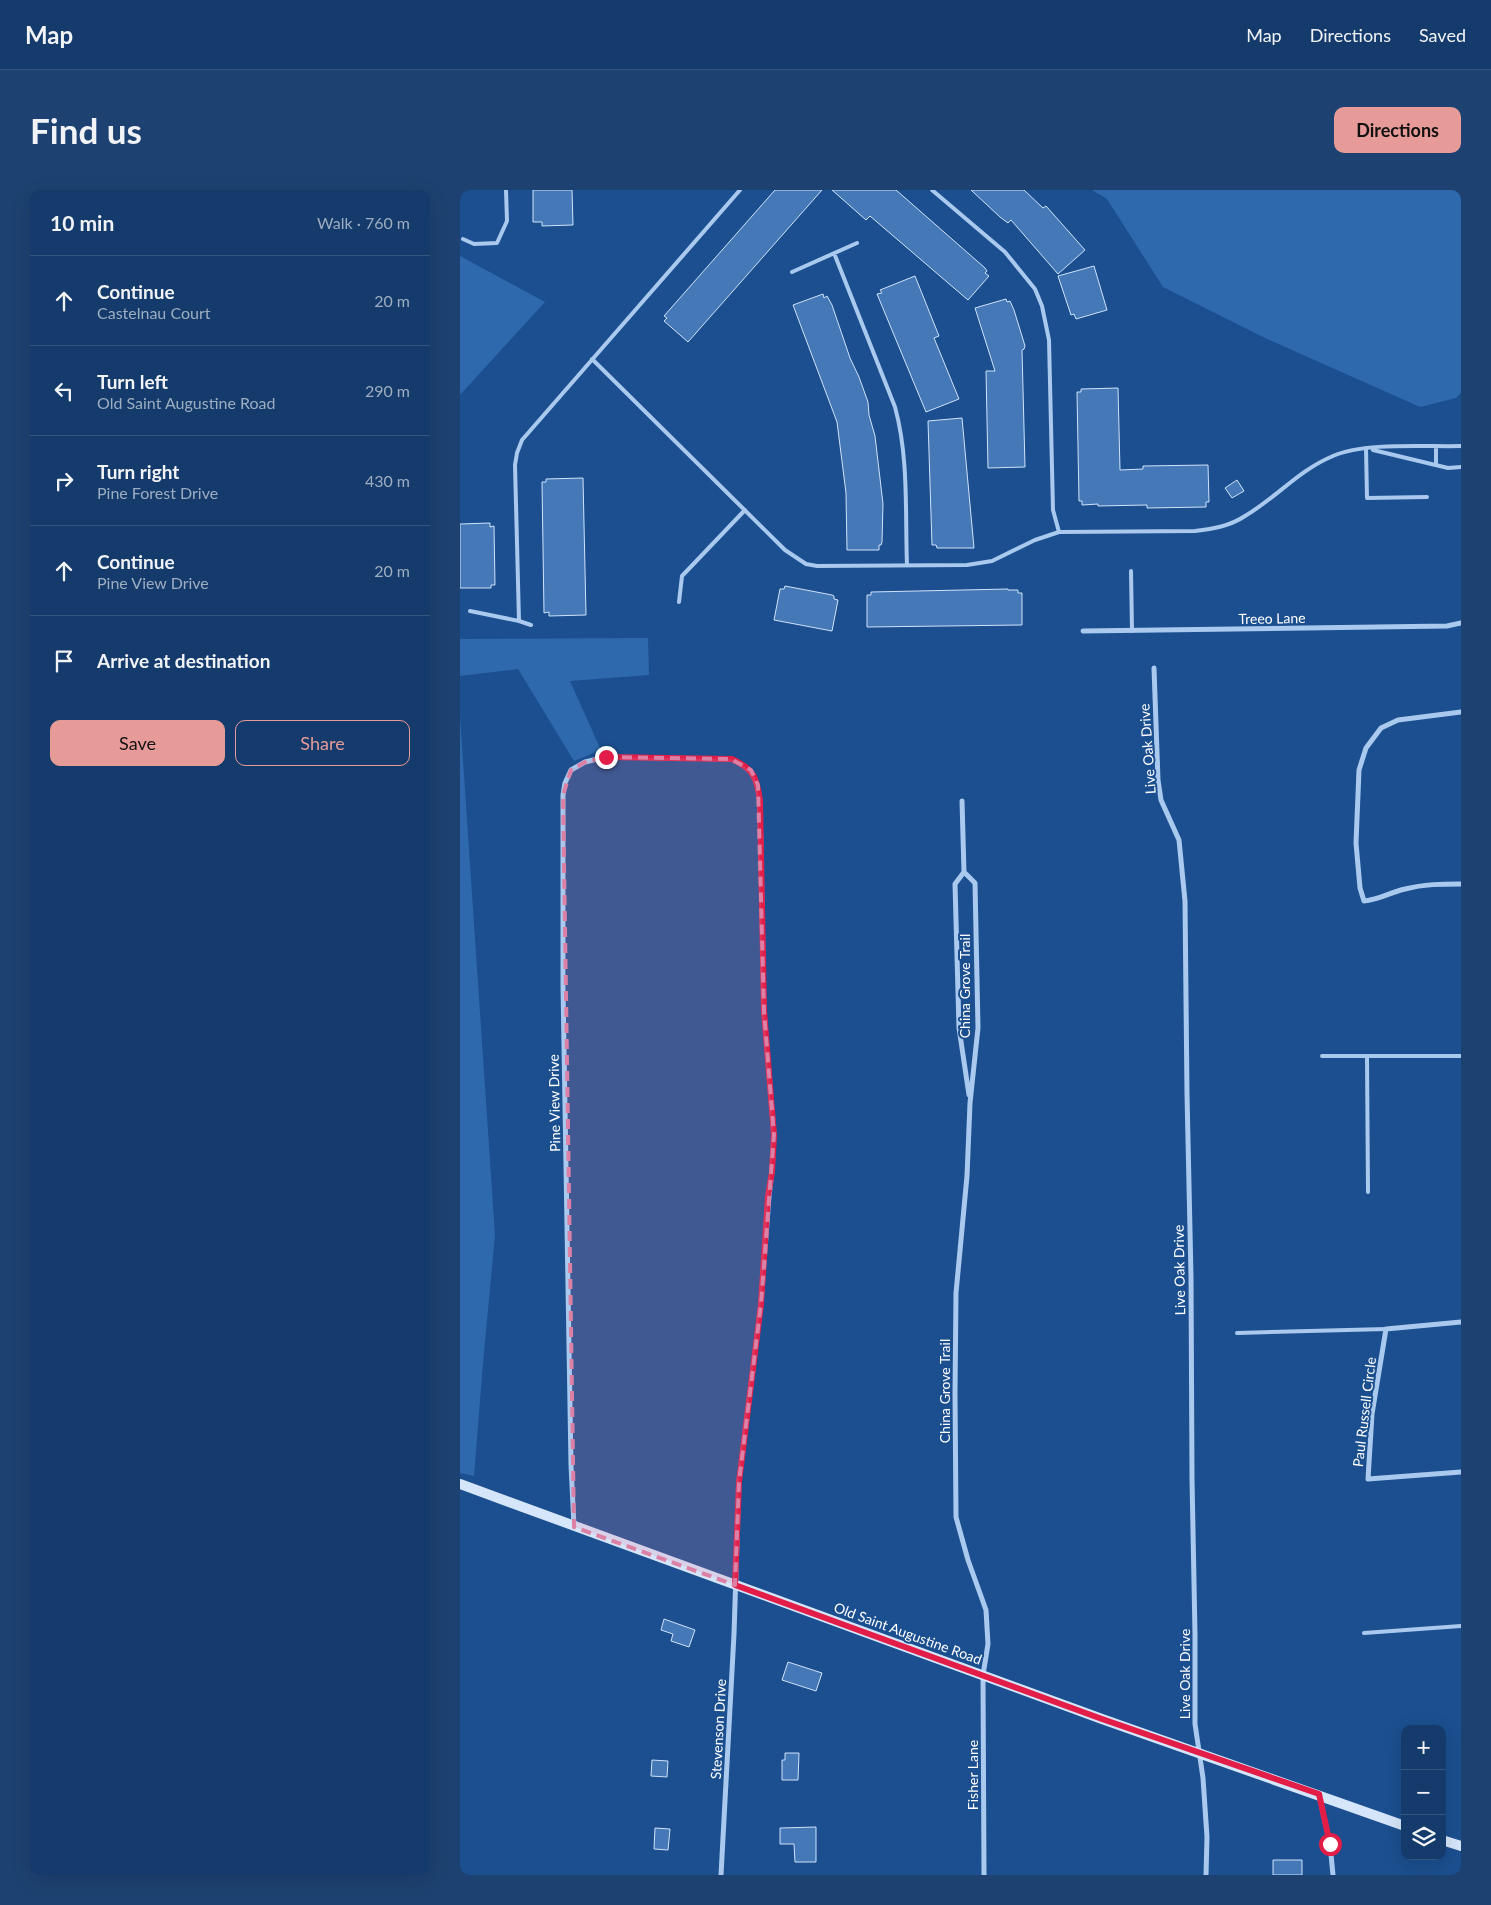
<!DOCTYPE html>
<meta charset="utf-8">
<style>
body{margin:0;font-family:Lato,sans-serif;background:#1d4271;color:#f1f3f6}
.controls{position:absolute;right:15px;bottom:15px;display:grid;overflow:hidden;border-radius:10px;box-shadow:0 5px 20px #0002}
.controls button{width:45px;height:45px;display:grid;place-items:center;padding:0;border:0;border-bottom:1px solid #33557e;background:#143b6b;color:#f1f3f6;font:25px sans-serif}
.stop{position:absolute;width:15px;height:15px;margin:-11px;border:4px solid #e11d48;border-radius:50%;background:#fff}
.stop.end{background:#e11d48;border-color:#fff;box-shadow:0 1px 5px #0008}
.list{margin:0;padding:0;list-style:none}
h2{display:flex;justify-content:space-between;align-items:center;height:65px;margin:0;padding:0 20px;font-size:21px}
h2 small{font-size:16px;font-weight:400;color:#9dadc1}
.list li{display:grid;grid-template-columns:32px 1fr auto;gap:15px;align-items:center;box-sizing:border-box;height:90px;padding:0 20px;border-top:1px solid #33557e}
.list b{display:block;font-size:19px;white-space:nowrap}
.list p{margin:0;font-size:16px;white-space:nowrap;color:#9dadc1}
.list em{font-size:16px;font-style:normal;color:#9dadc1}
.actions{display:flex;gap:10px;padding:15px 20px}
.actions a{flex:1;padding:11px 0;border:1px solid #e69b98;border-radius:10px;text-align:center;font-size:18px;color:#e69b98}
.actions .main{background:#e69b98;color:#111}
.icon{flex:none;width:28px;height:28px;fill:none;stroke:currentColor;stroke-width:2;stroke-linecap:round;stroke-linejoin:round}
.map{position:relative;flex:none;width:1001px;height:1685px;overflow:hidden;border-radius:10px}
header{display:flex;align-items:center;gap:30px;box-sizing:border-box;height:70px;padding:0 25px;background:#143b6b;border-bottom:1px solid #33557e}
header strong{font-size:24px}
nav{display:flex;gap:28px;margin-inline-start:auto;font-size:18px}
.intro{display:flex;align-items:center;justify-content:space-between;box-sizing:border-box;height:120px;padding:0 30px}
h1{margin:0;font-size:35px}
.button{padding:12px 22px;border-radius:10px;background:#e69b98;color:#111;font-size:18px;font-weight:700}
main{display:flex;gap:30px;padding:0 30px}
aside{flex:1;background:#143b6b;border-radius:10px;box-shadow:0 5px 20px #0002}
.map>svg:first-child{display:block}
.green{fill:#2e69ad}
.building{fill:#4478b7;stroke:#cfe3fa}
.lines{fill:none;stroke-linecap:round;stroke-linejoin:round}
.lane{stroke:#a9c9ee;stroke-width:4}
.street{stroke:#a9c9ee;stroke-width:5}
.secondary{stroke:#d6e6fa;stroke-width:10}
.route{stroke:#e11d48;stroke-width:6}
.marked{fill:#dd80a5;fill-opacity:0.2;stroke:#dd80a5;stroke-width:4;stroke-dasharray:10 6;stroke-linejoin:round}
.labels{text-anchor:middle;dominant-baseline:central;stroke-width:4;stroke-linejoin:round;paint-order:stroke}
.street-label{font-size:14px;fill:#fff;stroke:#1b4f8f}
</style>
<header>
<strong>Map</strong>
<nav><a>Map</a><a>Directions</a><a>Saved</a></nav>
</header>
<div class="intro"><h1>Find us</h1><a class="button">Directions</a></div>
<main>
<aside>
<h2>10 min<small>Walk · 760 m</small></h2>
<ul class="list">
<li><svg class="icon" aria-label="ahead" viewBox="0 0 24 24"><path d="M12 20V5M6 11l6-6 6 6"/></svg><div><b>Continue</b><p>Castelnau Court</p></div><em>20 m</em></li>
<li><svg class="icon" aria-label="left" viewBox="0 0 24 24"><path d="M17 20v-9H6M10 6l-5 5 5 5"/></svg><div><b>Turn left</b><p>Old Saint Augustine Road</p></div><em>290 m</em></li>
<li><svg class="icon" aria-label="right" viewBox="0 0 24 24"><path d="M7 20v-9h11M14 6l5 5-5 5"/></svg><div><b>Turn right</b><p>Pine Forest Drive</p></div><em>430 m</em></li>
<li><svg class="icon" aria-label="ahead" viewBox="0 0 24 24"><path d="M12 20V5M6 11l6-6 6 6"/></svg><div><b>Continue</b><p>Pine View Drive</p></div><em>20 m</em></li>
<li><svg class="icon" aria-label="arrive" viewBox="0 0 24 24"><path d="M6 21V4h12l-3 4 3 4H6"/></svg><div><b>Arrive at destination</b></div></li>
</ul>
<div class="actions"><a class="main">Save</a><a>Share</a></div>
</aside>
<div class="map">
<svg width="1001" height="1685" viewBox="0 0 1001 1685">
<rect width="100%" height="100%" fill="#1b4f8f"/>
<path class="green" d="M632 0H1001V203L996 208 960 217 807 149 703 97 647 9Z
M0 66 85 112 0 205Z
M188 448 189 485 110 491 141 560 114 571 58 479 0 486V449Z
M0 526 35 1045 23 1173 14 1286 0 1283Z"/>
<path class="building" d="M73 0H112L113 35 82 36V32H73Z
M315 0H362L228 152 204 131 207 128 204 126Z
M372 0H436L525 78 527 81 525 83 529 86 508 110 410 26 406 30Z
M511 0H564L583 18 586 16 625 60 598 84 551 30 548 33 540 27Z
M634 76 647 120 616 129 614 124 611 125 598 86Z
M455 86 479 146 474 148 499 209 466 222 417 104 422 103 420 100Z
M363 104 364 108 367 106 372 115 390 168 399 187 408 212 409 225 415 246 423 314 422 352 421 355H419V360H387L386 303 377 232 333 115Z
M546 109 547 112 550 111 554 120 565 156 564 159 562 160 565 277 528 278 526 181H535L515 118Z
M658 198 660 280 683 279V276L748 275 749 312H746V317L687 318V315L638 316V314L622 315V311H619L617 202H621V199Z
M502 228 514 358H477L476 355H472L468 231Z
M123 288 126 425 89 426V422L84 423 82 292H86V289Z
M777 290 784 301 772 308 765 298Z
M30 333V337L34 336 35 395H31V398H0V334Z
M325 396 372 405 374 406V409L378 410 372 441 314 430 320 399H324Z
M548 399V400H558V403H562V435L407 437V405H411V402Z
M204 1429 235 1440 229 1457 211 1451 213 1444 201 1440Z
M328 1472 362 1483 356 1501 322 1490Z
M325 1563H339L338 1590H322V1570H325Z
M192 1570 208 1571 207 1587 191 1586Z
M356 1637V1672H335L334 1654H320V1638Z
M195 1638 210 1639 208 1660 194 1659Z
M813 1670H842V1685H813Z"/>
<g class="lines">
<path class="lane" d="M472 0 545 62 575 99 582 116 589 150 593 320 599 342
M3 49 14 54 37 53 47 31 46 0
M374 63 435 217C449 268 445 323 447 375
M332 82 397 53
M132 169 325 360 346 374 357 376 507 375 532 371 575 350 599 342 735 341C753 339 770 336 785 326 816 308 839 280 873 266 905 252 965 257 1001 256
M976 257V275
M906 258 907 308 967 307
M913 260 988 278 1001 277
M671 381 672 441
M219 412 222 386 285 320
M10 421 59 431 71 435
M59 431 55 275 57 263 62 250 280 0
M862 866H1001
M907 866 908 1002
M777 1143 926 1139
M904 1443 1001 1436"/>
<path class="street" d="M623 441 987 436 1001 433
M694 478 698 590 701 610 719 650 725 711 727 904 731 1086 732 1289 735 1444V1534L743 1588 747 1647 746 1685
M1001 522 938 530 921 538 906 558 899 580 896 653 900 698 904 711C919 710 931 702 945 699 964 694 982 694 1001 694
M502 611 504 682 495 694 499 838 509 905
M504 682 515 693 518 838 510 913 507 986 496 1103 495 1203 496 1327 508 1370 526 1420 528 1454 523 1485 524 1685
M1001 1132 926 1139 912 1224 908 1289 1001 1282
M114 1336 111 1275 103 796V605L105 593 111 580 125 572 146 567 271 569C294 579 297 588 300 611L304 821 314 945 312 982 309 1006 301 1114 279 1292 274 1444 261 1685
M859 1605 870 1654 873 1685"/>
<path class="secondary" d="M0 1294 642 1529 945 1636
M982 1650 1001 1656"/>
</g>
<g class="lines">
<path class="route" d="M146 567 272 569C294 579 297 588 300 611L304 821 314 945 312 982 308 1006 301 1114 279 1292 275 1395 642 1529 859 1604 870 1654"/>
</g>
<path class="marked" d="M146 567 271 569 291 580 298 595 304 821 314 945 301 1114 279 1292 275 1395 114 1337 103 605 111 580 125 572Z"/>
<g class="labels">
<g class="street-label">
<text transform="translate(812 428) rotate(-1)">Treeo Lane</text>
<text transform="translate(687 559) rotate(-94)">Live Oak Drive</text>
<text transform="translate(504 796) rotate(-90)">China Grove Trail</text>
<text transform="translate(94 913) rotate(-91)">Pine View Drive</text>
<text transform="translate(719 1080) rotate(-91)">Live Oak Drive</text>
<text transform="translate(484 1201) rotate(-90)">China Grove Trail</text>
<text transform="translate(904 1222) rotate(-83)">Paul Russell Circle</text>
<text transform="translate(448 1443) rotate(20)">Old Saint Augustine Road</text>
<text transform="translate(724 1484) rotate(-90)">Live Oak Drive</text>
<text transform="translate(258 1539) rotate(-87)">Stevenson Drive</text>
<text transform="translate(512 1585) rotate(-90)">Fisher Lane</text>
</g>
</g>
</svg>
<div class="controls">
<button>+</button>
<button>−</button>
<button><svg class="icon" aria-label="layers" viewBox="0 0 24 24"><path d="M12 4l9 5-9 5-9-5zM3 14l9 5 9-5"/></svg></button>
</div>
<div class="stop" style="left:870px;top:1654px"></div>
<div class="stop end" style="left:146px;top:567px"></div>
</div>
</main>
